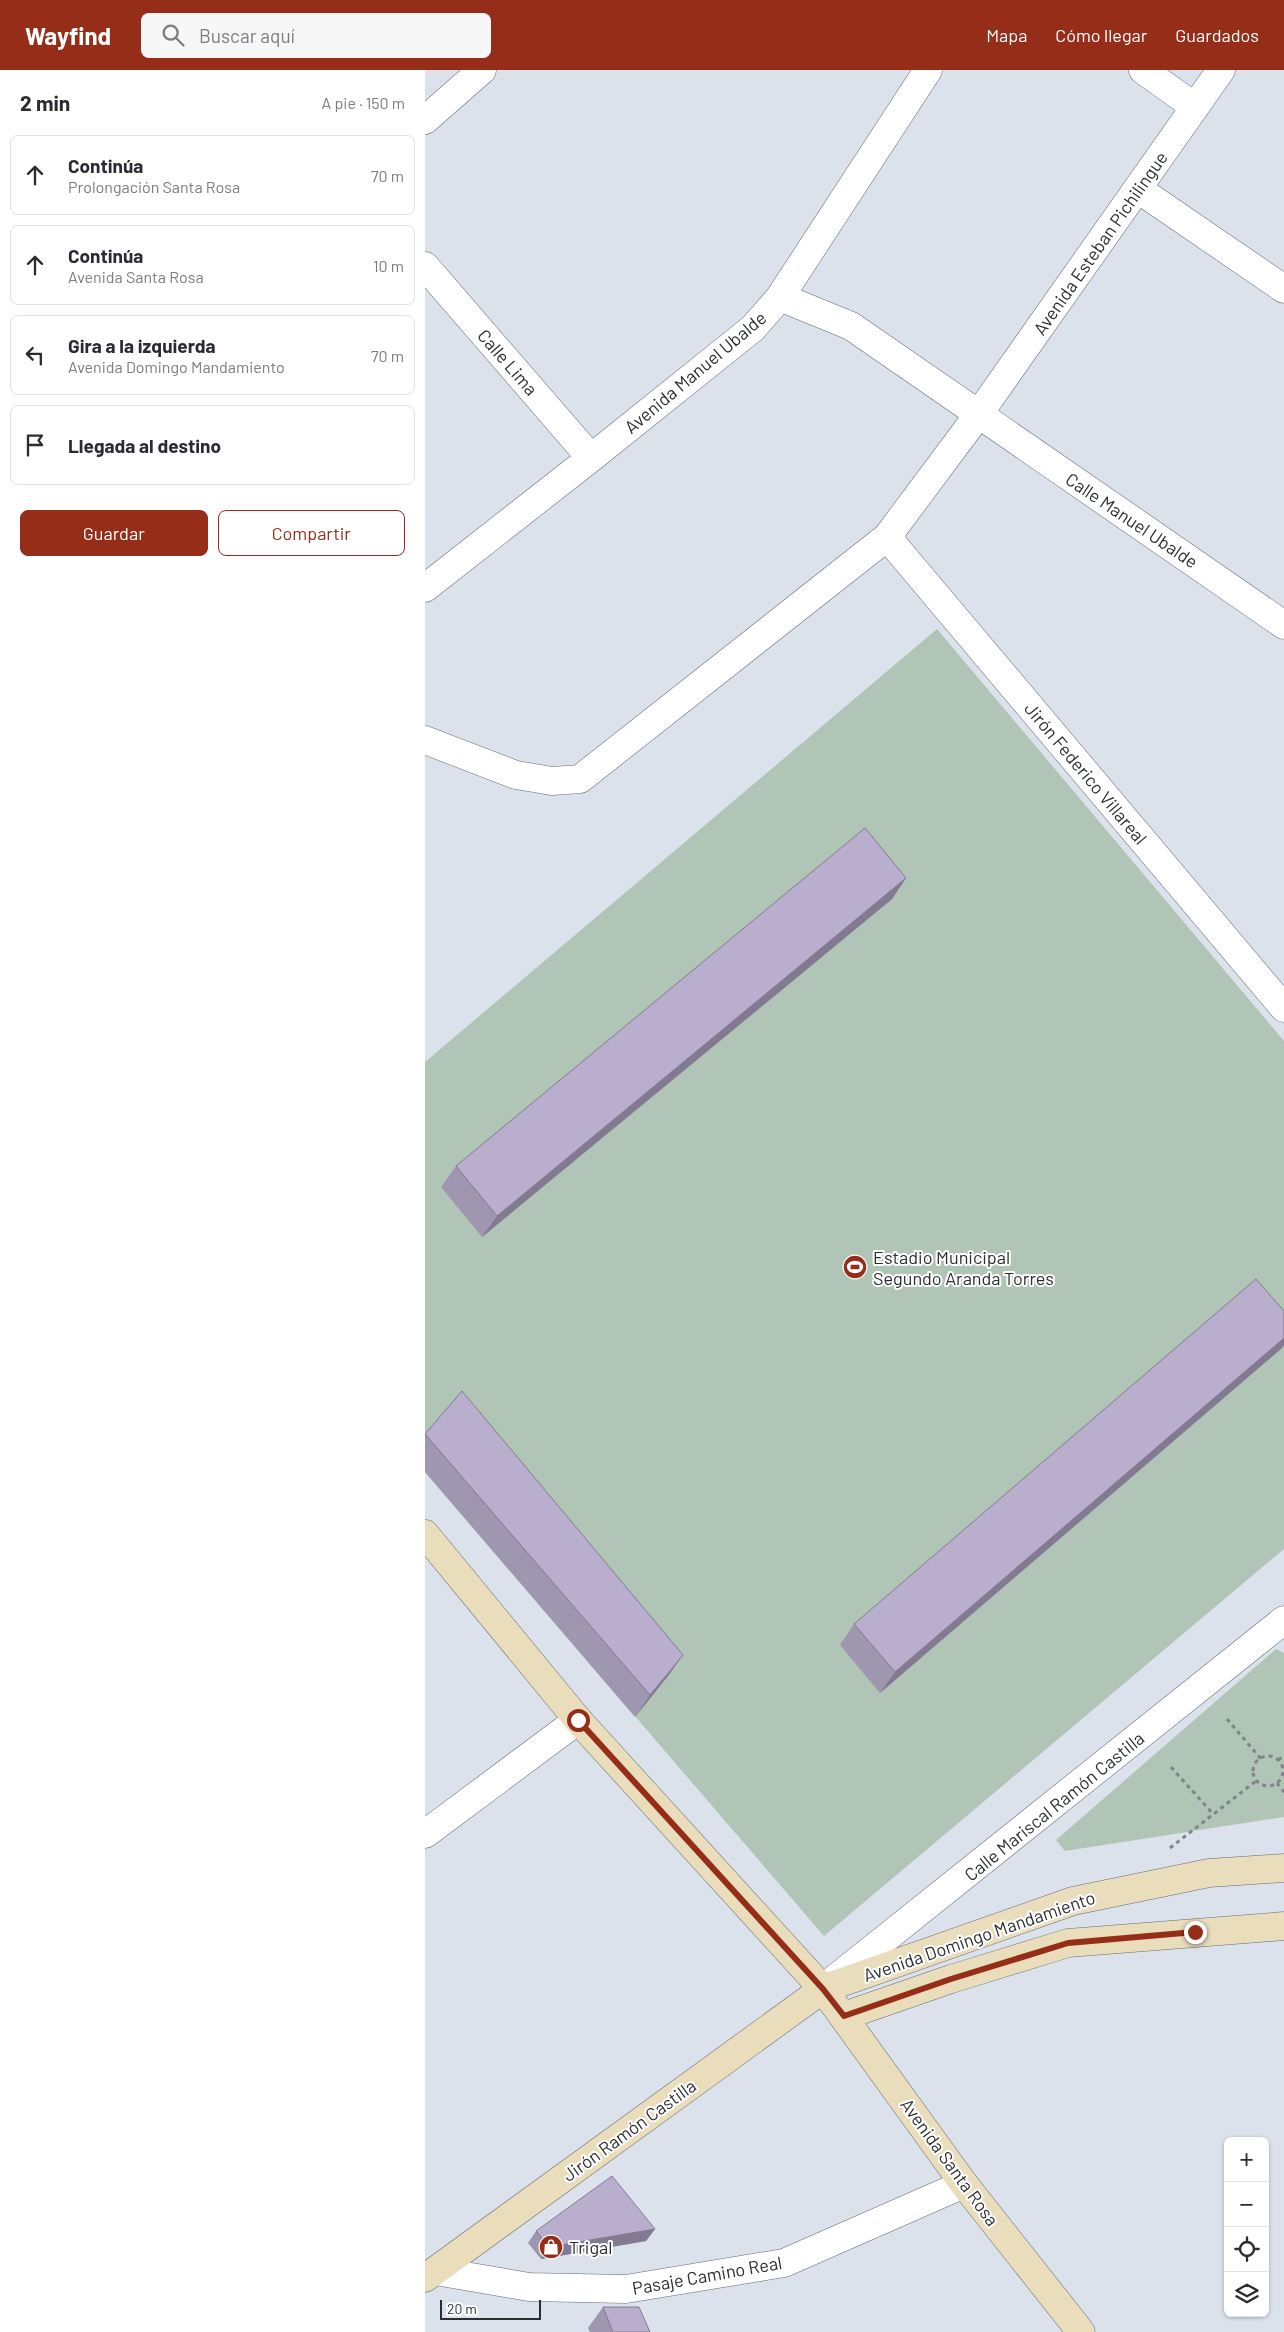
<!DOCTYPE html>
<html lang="es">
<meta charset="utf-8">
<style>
body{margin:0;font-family:Barlow,sans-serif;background:#f7f7f7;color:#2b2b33}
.controls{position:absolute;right:15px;bottom:15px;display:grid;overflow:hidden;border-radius:8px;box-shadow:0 1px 4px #0004}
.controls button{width:45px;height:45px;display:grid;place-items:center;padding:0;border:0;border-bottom:1px solid #e1e1e2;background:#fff;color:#2b2b33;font:25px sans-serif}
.scale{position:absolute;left:15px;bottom:12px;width:101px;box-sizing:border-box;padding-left:5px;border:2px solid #2a2d30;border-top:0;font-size:14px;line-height:18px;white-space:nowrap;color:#2a2d30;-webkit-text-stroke:4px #fff;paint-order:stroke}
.stop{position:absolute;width:15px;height:15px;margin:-11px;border:4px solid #962d18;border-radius:50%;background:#fff}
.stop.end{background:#962d18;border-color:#fff;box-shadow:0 1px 5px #0008}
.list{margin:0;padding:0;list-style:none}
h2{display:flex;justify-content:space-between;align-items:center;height:65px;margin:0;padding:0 20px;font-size:21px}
h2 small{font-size:16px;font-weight:400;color:#7c7c81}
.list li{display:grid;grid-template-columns:32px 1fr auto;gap:15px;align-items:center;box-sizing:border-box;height:80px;margin:0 10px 10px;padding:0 10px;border:1px solid #e1e1e2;border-radius:8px}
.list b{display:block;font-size:19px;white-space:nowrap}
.list p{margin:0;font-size:16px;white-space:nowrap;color:#7c7c81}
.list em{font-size:16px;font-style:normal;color:#7c7c81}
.actions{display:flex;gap:10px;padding:15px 20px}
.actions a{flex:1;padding:11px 0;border:1px solid #962d18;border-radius:8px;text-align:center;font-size:18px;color:#962d18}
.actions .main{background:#962d18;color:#fff}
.icon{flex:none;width:28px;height:28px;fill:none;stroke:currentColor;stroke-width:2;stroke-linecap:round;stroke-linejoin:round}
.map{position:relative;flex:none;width:859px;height:2262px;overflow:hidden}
header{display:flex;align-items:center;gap:30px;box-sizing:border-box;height:70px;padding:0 25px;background:#962d18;color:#fff}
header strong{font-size:24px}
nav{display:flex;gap:28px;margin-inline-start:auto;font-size:18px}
.search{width:350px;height:45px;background:#f7f7f7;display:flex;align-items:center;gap:12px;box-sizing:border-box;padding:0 18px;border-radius:8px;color:#7c7c81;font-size:19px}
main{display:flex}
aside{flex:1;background:#fff}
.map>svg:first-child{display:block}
.green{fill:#b0c5b5}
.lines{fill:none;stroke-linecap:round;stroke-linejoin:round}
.street-casing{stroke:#656b73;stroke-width:29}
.secondary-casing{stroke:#656b73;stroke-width:29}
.path{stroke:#7f848a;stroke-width:3;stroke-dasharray:4 4;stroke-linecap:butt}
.street{stroke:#fff;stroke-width:28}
.secondary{stroke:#e9ddbc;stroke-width:28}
.wall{fill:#9f96b0}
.shaded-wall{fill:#827a90}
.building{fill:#b9aecd;stroke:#827a90}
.route{stroke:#962d18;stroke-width:6}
.labels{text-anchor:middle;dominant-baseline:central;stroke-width:4;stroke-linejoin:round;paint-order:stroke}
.street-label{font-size:18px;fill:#2a2d30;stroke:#fff}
.poi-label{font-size:18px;fill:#2a2d30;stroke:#fff;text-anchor:start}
</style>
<header>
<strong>Wayfind</strong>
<div class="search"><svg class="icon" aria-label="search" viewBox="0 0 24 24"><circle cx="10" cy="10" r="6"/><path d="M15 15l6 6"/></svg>Buscar aquí</div>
<nav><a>Mapa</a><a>Cómo llegar</a><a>Guardados</a></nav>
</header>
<main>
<aside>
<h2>2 min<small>A pie · 150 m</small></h2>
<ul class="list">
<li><svg class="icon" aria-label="ahead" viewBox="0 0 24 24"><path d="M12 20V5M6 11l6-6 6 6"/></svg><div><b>Continúa</b><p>Prolongación Santa Rosa</p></div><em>70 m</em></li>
<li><svg class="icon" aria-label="ahead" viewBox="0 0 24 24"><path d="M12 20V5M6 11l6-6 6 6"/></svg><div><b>Continúa</b><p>Avenida Santa Rosa</p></div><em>10 m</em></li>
<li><svg class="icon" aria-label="left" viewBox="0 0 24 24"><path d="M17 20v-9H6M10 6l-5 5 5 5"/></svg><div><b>Gira a la izquierda</b><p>Avenida Domingo Mandamiento</p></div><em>70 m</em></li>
<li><svg class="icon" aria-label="arrive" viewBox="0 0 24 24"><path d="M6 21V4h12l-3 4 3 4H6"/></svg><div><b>Llegada al destino</b></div></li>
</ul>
<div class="actions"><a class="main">Guardar</a><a>Compartir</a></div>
</aside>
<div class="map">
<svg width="859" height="2262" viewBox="0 0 859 2262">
<rect width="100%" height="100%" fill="#dbe2eb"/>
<path class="green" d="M512 559 859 971V1479L399 1866 0 1402V992Z
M851 1579 859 1583V1747L640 1781 631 1770Z"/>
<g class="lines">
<g class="street-casing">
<path id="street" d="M718 0 770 37
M0 50 57 0
M713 119 859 219
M0 196 166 388
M355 227 503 0
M462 467 859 938
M0 518 166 388 328 258 355 227 426 256 859 555
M0 670 91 705 127 711 155 709 462 467 553 345 796 0
M0 1764 153 1650
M401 1916 859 1550
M11 2201 104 2217 201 2219 359 2193 539 2114"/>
</g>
<g class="secondary-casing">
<path id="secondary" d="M0 1464 153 1650 398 1919 539 2114 656 2262
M419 1946 526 1909 643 1873 859 1856
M0 2208 398 1919 648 1831 784 1803 859 1798"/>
</g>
<path class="path" d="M802 1649 836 1689
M828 1701a15 15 0 1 1 30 0a15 15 0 1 1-30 0Z
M853 1690 859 1686
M746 1697 788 1744
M852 1713 859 1722
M745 1778 831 1711"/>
<use href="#street" class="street"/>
<use href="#secondary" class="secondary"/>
</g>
<path class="wall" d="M481 808 467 829 57 1167 16 1117 31 1096Z
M859 1241V1275L857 1278 455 1623 415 1575 429 1554Z
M0 1363 243 1606 210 1647 0 1402Z
M230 2159 221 2171 116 2189 103 2173 111 2161Z
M178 2237 225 2262H165L163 2258Z"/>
<path class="shaded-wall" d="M481 808 467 829 57 1167 72 1146Z
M859 1268V1275L857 1278 455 1623 470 1602Z
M258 1585 243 1606 210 1647 225 1625Z
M230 2159 221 2171 116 2189 124 2177Z"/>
<path class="building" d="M440 758 481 808 72 1146 31 1096Z
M831 1209 859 1241V1268L470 1602 429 1554Z
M37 1321 258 1585 225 1625 0 1364Z
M187 2106 230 2159 124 2177 111 2161Z
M178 2237H214L225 2262H188Z"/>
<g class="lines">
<path class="route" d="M153 1650 398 1919 419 1946 526 1909 643 1873 770 1862"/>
</g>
<defs>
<g id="stadium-disc" transform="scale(1.25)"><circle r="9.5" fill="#962d18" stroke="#fff"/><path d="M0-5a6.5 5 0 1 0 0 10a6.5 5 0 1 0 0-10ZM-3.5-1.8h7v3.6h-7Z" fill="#fff"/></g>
<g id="shop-disc" transform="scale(1.25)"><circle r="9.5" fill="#962d18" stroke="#fff"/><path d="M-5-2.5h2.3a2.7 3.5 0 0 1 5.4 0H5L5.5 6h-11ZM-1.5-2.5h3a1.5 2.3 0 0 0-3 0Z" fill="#fff"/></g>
</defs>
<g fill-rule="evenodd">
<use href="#stadium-disc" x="430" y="1197"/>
<use href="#shop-disc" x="126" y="2177"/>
</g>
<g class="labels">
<g class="street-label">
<text transform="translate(675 173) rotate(-55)">Avenida Esteban Pichilingue</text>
<text transform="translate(83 292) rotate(49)">Calle Lima</text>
<text transform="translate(270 302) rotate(-40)">Avenida Manuel Ubalde</text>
<text transform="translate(707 450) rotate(34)">Calle Manuel Ubalde</text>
<text transform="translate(661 703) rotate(50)">Jirón Federico Villareal</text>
<text transform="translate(629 1736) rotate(-39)">Calle Mariscal Ramón Castilla</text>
<text transform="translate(554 1866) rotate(-19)">Avenida Domingo Mandamiento</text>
<text transform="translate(204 2060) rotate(-36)">Jirón Ramón Castilla</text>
<text transform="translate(525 2092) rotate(54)">Avenida Santa Rosa</text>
<text transform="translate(282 2205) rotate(-10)">Pasaje Camino Real</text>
</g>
<g class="poi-label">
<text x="448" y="1187">Estadio Municipal<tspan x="448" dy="21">Segundo Aranda Torres</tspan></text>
<text x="144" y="2177">Trigal</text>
</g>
</g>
</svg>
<div class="controls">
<button>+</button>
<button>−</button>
<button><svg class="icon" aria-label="locate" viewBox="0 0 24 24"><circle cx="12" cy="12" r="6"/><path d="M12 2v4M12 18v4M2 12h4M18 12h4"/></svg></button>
<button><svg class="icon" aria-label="layers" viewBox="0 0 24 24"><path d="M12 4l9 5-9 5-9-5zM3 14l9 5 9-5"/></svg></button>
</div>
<div class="scale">20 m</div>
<div class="stop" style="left:153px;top:1650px"></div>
<div class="stop end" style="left:770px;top:1862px"></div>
</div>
</main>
